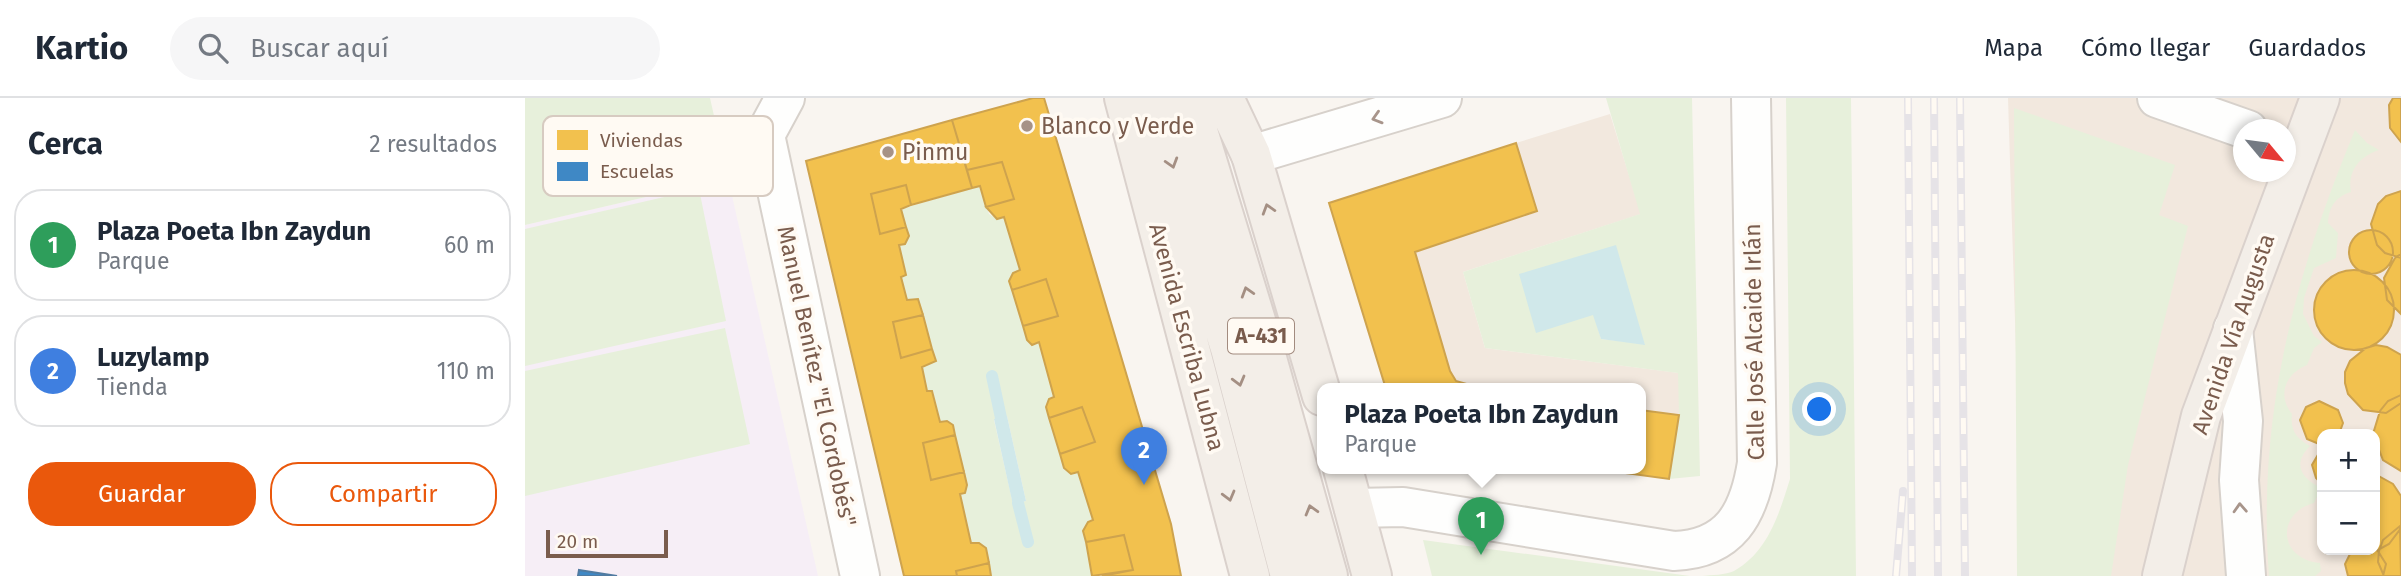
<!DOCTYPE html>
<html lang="es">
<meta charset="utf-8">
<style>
body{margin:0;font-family:"Fira Sans",sans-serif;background:#f6f6f7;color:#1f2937}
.controls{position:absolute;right:21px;bottom:21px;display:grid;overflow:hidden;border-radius:14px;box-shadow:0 4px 10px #0003}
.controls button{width:63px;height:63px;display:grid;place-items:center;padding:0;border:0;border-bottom:2px solid #e0e1e3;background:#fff;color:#1f2937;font:35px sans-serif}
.compass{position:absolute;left:1708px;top:21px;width:63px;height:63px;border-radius:50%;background:#fff;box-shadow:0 4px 10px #0003;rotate:119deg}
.scale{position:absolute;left:21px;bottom:18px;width:122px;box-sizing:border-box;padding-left:7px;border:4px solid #7a5c4d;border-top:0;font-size:19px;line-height:24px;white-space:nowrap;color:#7a5c4d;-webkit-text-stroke:5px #fffaf3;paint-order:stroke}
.you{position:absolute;left:1295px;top:312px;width:24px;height:24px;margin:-18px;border:5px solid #fff;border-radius:50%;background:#1a73e8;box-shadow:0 0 0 10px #1a73e833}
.badge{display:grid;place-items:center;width:46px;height:46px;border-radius:50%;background:#ea580c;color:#fff;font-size:23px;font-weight:700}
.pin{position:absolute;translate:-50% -58px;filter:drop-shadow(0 2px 4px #0008)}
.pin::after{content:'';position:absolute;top:37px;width:24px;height:21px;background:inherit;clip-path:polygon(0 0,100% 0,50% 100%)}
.popup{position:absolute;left:792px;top:285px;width:329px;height:91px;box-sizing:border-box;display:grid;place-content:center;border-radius:14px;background:#fff;filter:drop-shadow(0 2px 5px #0005);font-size:23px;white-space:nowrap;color:#747a83}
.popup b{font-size:26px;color:#1f2937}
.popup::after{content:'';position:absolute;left:50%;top:100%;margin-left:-14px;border:14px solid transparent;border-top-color:#fff}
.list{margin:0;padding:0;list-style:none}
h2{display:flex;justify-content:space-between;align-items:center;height:91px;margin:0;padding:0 28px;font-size:30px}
h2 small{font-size:23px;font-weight:400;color:#747a83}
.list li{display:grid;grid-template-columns:46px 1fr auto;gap:21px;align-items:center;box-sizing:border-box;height:112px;margin:0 14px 14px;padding:0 14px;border:2px solid #e0e1e3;border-radius:28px}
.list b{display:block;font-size:26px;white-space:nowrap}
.list p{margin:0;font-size:23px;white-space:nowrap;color:#747a83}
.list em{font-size:23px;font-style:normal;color:#747a83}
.actions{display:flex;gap:14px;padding:21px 28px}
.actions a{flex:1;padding:16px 0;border:2px solid #ea580c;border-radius:28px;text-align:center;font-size:24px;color:#ea580c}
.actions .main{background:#ea580c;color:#fff}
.icon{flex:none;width:38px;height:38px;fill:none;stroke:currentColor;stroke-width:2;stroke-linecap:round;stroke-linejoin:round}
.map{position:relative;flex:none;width:1876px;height:478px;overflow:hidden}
header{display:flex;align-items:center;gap:42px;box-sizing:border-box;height:98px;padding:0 35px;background:#fff;border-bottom:2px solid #e0e1e3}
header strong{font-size:33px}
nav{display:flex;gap:38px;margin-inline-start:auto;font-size:24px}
.search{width:490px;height:63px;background:#f6f6f7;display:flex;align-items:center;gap:18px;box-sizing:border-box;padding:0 24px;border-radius:38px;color:#747a83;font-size:26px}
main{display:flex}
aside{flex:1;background:#fff}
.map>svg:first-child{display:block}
.residential{fill:#f2e8de;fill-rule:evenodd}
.education{fill:#f6eef6}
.green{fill:#e7f0db;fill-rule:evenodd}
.water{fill:#d0e8ea}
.homes{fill:#f2c14e;stroke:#cea34e;stroke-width:2}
.schools{fill:#3f88c5;stroke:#517ba1;stroke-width:2}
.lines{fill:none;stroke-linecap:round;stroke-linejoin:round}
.stream{stroke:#d0e8ea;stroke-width:12}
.minor-casing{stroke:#d7d1cb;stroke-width:42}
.tertiary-casing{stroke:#d7d1cb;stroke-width:42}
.primary-casing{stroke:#dad1cc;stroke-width:42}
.minor{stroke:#fefefd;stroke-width:38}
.tertiary{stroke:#fefefd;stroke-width:38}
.primary{stroke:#f3eee8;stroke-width:38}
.rail-casing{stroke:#e6e3e7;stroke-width:8}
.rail{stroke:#fffaf3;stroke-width:5;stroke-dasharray:16;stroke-linecap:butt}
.oneway{stroke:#a8958b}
.oneway2{stroke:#a48f83}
.poi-dot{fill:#a69286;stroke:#fffaf3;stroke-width:2.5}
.labels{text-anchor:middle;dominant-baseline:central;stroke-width:7;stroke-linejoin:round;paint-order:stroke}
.shield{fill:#fffaf3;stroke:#a28b7f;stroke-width:2}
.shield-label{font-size:21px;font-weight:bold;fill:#7a5c4d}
.poi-label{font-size:23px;fill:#7a5c4d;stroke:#fffaf3;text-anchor:start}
.street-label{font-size:23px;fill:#7a5c4d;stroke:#fffaf3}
.key{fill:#fffaf3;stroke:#d7cbc1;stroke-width:2}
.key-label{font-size:19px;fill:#7a5c4d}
</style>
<header>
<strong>Kartio</strong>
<div class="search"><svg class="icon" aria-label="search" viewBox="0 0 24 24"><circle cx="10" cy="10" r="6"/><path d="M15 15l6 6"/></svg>Buscar aquí</div>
<nav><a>Mapa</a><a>Cómo llegar</a><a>Guardados</a></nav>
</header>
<main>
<aside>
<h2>Cerca<small>2 resultados</small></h2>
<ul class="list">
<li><span class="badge" style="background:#2e9e5b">1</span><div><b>Plaza Poeta Ibn Zaydun</b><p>Parque</p></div><em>60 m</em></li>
<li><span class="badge" style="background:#3f7fe0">2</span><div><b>Luzylamp</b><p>Tienda</p></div><em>110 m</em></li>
</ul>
<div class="actions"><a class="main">Guardar</a><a>Compartir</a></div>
</aside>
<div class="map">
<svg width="1876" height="478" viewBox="0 0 1876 478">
<rect width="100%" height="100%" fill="#f9f5f0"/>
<path class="residential" d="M1483 0H1876V478H1498ZM1718 32H1760V74H1718ZM1797 336H1850V452H1797Z
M1085 16 1116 116 938 174 960 250 1154 275V317L1115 312V291H959L931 283 925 273 890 154 1012 114 991 45Z"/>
<path class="education" d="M203 80 293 478H0V127Z"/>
<path class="green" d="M0 0H185L203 80 0 127Z
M1081 0H1167L1175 378 1144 381 1154 317 1153 275 960 250 938 174 1115 116ZM1069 217 1120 246 1076 241Z
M1261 0H1326L1331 478H1177C1186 477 1201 477 1209 473 1243 454 1254 416 1265 381Z
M1489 10 1650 67 1634 117 1663 128 1603 367 1586 478H1492Z
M1830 32 1842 45 1854 52C1835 58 1822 73 1826 94 1810 99 1804 109 1803 125L1813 135 1811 160 1789 170 1779 200 1778 216 1789 238 1797 244 1789 250 1782 267C1760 276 1752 297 1767 316 1765 332 1771 340 1785 348 1767 366 1776 380 1796 390L1789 405C1751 415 1753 461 1795 465L1796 473 1790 478H1744C1732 318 1769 179 1830 32Z
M455 88 464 116 472 121 479 119 495 172 488 175 484 183 502 242 507 246 514 244 529 299 524 301 521 309 539 370 546 376 553 374 568 422 563 424 558 433 567 478H466L461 450 454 445H446L435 396 440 395 442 387 428 327 422 323 415 324 408 293H402L397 269 411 262 393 201 382 202 376 179 380 177 374 147 380 146 384 138 376 111ZM482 318 501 403 488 406 469 322Z
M174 91 201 223 0 268V131Z
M200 230 225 346 0 398V273Z
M898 442 1165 478H907Z"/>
<path class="water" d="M1091 147 1120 247 1076 241 1068 217 1011 235 994 176Z
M482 318 501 403 488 407 469 321Z"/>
<path class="homes" d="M508 0H519L646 426 656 478H577L608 472 599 437 561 444 558 433 563 424 568 422 553 374 546 376 539 370 535 356 570 344 557 309 524 320 521 309 524 301 529 299 514 244 507 247 502 242 498 228 533 218 521 181 487 192 484 183 488 175 495 172 479 119 472 121 461 109 489 101 477 64 442 72 427 22Z
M1868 0H1876V44L1865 30 1864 7Z
M427 22 447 90 386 107 381 87 346 96 355 136 381 129 384 138 380 146 374 147 381 177 376 179 382 202 393 201 398 217 368 224 376 260 407 251 411 263 397 269 402 293H407L415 324 422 323 428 327 430 337 398 345 406 382 439 374 442 387 440 395 435 396 446 445H454L461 450 464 465 431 473 432 478H379L281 63Z
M991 45 1012 113 890 154 925 273 931 283 959 291H861L804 105Z
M477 64 489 101 461 109 455 88 447 90 442 72Z
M381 87 386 107 376 111 381 129 355 136 346 96Z
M1876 93V160L1860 155 1852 147 1846 126 1853 106 1861 98Z
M1824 154a22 22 0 1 1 44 0a22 22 0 1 1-44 0Z
M1876 156V216L1862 202 1859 180 1870 160Z
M1789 212a40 40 0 1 1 80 0a40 40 0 1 1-80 0Z
M521 181 533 218 498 228 487 192Z
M398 217 407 251 376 260 368 224Z
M1851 247 1862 249 1876 257V305L1861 315 1838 312 1823 296 1820 285V274L1825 263 1841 250Z
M1876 297V373L1858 362 1848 336 1855 313 1863 303Z
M1794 303 1813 312 1818 325 1814 336H1797V346H1794L1782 341 1775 322 1781 309Z
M557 309 570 344 535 356 524 320Z
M1115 312 1154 317 1144 381 1071 371H1115Z
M430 337 439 374 406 382 398 345Z
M1797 350V386L1791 380 1787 367Z
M1850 376 1868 386 1876 398V430L1864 446 1853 452 1827 453 1824 452H1850Z
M1875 428 1876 478H1859L1853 464 1854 453 1858 442Z
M599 437 608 472 567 478 561 444Z
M1851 450 1861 466 1858 478H1823L1820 466 1826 454Z
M464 465 466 478H432L431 473Z"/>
<path class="schools" d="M54 472 92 478H53Z"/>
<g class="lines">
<path class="stream" d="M467 278 476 320
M493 405 503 444"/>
<g class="minor-casing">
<path id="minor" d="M260 0 240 37 335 478
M1632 0 1723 32
M726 57 917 0
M829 410 878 409 1149 453C1205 451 1224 416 1232 365L1226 0"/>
</g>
<g class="tertiary-casing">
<path id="tertiary" d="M1708 231 1718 323 1714 382 1721 478"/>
</g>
<g class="primary-casing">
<path id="primary" d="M599 0 725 478
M627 0 705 250 765 478
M663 0 736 239 803 478
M699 0 726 57 797 298
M818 371 847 478
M1637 478 1676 318 1795 0"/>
</g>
<use href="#minor" class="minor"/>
<use href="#tertiary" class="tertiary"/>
<use href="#primary" class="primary"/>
<g class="rail-casing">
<path id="rail" d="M1383 0 1387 478
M1409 0 1413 478
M1435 0 1440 478
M1371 478 1378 393"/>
</g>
<use href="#rail" class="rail"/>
</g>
<defs><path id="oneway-chevron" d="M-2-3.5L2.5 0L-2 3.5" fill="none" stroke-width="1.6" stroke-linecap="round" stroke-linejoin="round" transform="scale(1.75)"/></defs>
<g class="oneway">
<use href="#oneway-chevron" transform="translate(852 20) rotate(163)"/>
<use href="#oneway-chevron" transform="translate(1715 410) rotate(-93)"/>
</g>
<g class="oneway2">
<use href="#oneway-chevron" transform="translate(647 65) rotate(73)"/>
<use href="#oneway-chevron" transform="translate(743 111) rotate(-107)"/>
<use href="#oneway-chevron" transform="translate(722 194) rotate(-107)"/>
<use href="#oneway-chevron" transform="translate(714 283) rotate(75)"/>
<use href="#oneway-chevron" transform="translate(704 398) rotate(75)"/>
<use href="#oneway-chevron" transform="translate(786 412) rotate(-106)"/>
</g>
<g class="poi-dot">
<circle cx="502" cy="28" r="7"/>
<circle cx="363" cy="54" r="7"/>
</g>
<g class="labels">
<rect class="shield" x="703" y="220.5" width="66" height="35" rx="5"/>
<g class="shield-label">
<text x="736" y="238">A-431</text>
</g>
<g class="poi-label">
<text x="516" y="28">Blanco y Verde</text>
<text x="377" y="54">Pinmu</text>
</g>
<g class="street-label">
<text transform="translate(1708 236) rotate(-71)">Avenida Vía Augusta</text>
<text transform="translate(662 239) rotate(75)">Avenida Escriba Lubna</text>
<text transform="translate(1229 244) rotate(-91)">Calle José Alcaide Irlán</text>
<text transform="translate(292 278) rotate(78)">Manuel Benítez "El Cordobés"</text>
</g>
</g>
<rect x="18" y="18" width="230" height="80" rx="10" class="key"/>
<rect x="32" y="32" width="31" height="20" fill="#f2c14e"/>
<rect x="32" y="64" width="31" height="19" fill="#3f88c5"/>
<g class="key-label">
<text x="75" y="49">Viviendas</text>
<text x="75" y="80">Escuelas</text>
</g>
</svg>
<div class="controls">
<button>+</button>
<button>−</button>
</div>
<svg class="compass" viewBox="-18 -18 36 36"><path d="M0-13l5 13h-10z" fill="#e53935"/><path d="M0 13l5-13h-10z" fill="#747a83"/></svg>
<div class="scale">20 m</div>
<div class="you"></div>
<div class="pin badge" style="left:956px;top:457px;background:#2e9e5b">1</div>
<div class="popup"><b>Plaza Poeta Ibn Zaydun</b>Parque</div>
<div class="pin badge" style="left:619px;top:387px;background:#3f7fe0">2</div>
</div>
</main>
